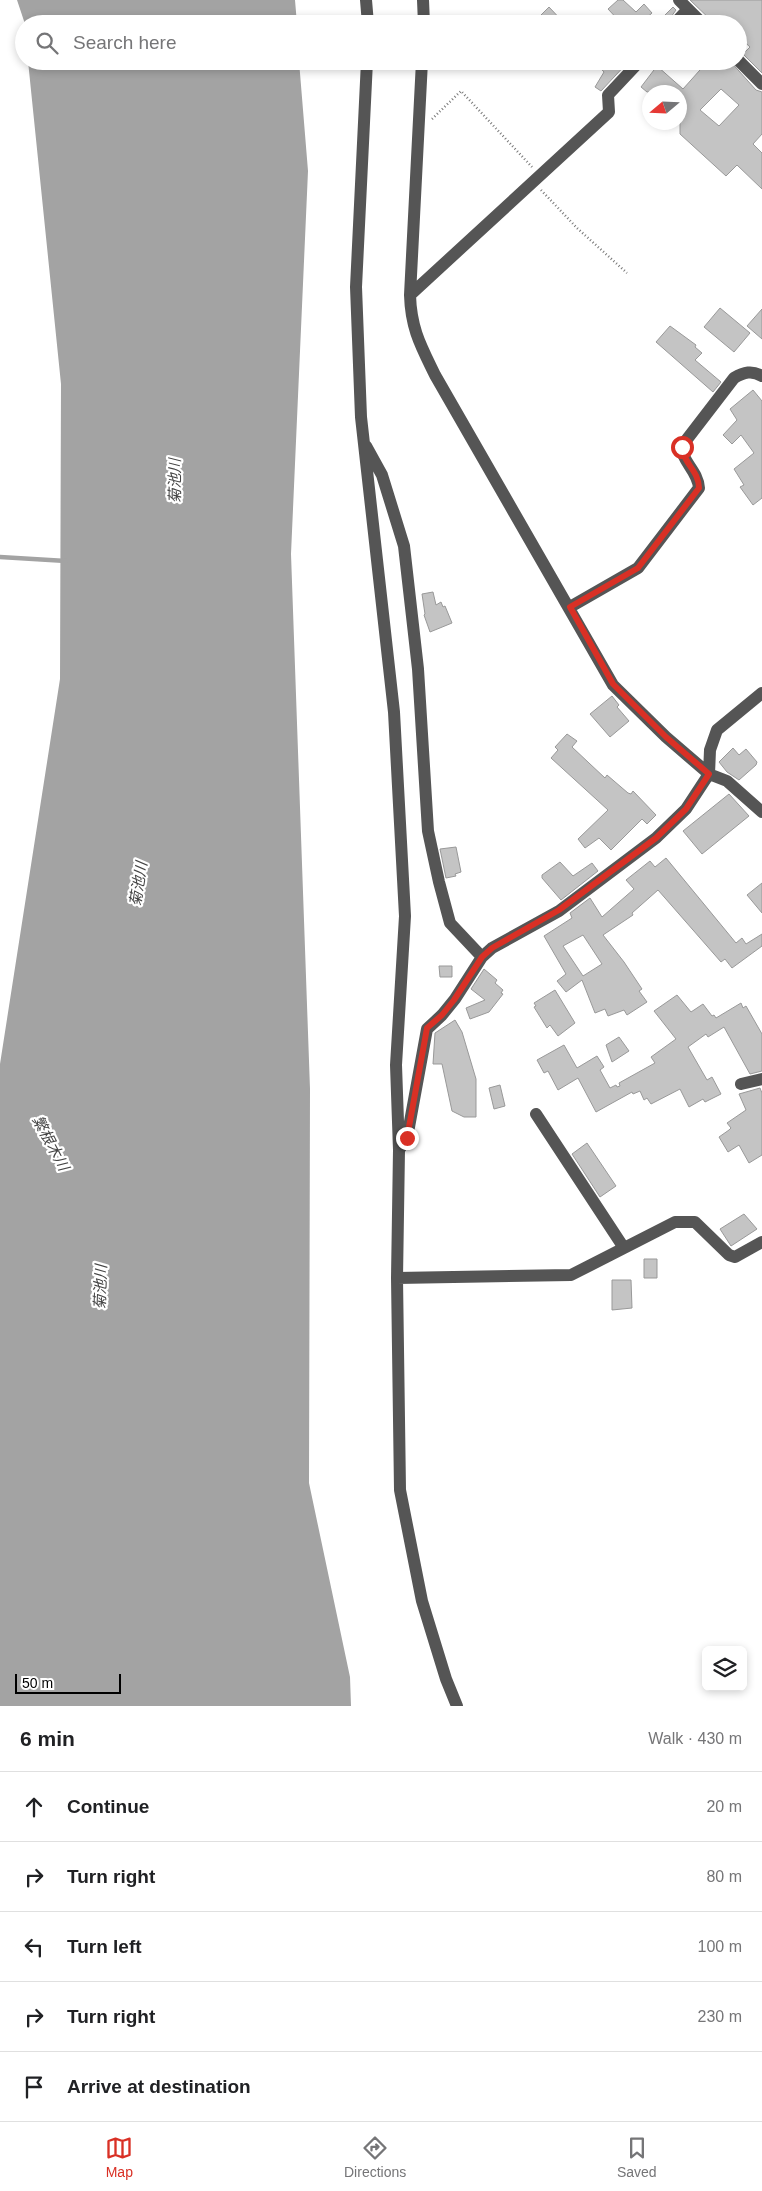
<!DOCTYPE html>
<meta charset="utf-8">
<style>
body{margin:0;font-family:Arial,"Noto Sans JP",sans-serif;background:#f2f2f2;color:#202124}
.controls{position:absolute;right:15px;bottom:15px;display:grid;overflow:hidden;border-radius:8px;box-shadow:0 2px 8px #0003}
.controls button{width:45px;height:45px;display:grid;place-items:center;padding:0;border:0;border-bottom:1px solid #e0e0e0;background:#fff;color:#202124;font:25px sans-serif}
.compass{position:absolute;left:642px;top:85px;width:45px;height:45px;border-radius:50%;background:#fff;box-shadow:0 2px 8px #0003;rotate:251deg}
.scale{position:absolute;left:15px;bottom:12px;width:106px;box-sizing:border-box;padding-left:5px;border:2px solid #000;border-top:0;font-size:14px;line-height:18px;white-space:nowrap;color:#000;-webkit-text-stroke:4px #fff;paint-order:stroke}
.stop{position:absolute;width:15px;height:15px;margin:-11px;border:4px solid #d93025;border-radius:50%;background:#fff}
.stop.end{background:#d93025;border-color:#fff;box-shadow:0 1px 5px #0008}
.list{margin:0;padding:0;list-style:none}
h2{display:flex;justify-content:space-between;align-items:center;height:65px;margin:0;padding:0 20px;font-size:21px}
h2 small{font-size:16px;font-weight:400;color:#757577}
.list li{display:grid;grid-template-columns:32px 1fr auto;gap:15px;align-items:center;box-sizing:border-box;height:70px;padding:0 20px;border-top:1px solid #e0e0e0}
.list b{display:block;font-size:19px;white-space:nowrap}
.list em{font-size:16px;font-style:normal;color:#757577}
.icon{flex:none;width:28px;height:28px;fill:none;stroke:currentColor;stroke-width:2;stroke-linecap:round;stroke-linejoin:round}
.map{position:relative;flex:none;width:762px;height:1706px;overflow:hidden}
.search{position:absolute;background:#fff;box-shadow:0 2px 8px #0003;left:15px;right:15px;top:15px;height:55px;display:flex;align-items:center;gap:12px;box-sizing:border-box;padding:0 18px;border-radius:28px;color:#757577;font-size:19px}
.sheet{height:415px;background:#fff}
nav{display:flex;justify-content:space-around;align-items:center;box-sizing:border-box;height:70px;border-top:1px solid #e0e0e0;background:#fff;font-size:14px;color:#757577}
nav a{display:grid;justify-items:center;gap:2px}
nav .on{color:#d93025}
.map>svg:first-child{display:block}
.water{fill:#a3a3a3}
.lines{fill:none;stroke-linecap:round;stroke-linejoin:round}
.stream{stroke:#a3a3a3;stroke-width:4.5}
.building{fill:#c4c4c4;stroke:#999;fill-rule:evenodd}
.path{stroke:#777;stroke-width:2.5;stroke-dasharray:1 2.5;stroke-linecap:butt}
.minor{stroke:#555;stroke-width:12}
.route{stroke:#d93025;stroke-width:6}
.labels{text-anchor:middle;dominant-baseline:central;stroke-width:4.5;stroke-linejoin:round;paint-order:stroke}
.water-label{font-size:15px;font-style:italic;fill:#444;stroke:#fff}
</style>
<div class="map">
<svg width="762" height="1706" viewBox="0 0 762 1706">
<rect width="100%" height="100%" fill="#fff"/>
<path class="water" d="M17 0H295L297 24H25Z
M28 61H299L308 171 291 554 310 1089 309 1483 350 1677 351 1706H0V1064L60 679 61 384Z"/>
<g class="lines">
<path class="stream" d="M0 557 66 561"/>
</g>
<path class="building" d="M618 0H623L636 12 644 4 652 13 644 20 648 24H622L608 9Z
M690 0H762V73L743 54 750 47 738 36V24H715Z
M549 7 565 24H532Z
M673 7 676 10 666 24H656Z
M594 61H629L601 91 595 87 604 72Z
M708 61H730L756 90 762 92V134L753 144 762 153V189L737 165 726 176 680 134V92H647L641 87 657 66 683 89ZM721 89 739 105 719 126 700 110Z
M720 308 750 333 734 352 704 327Z
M762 309V339L747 326Z
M670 326 696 345 695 347 702 353 695 360 721 382 713 392 656 342Z
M753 390 762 401V498L753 505 740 487 744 485 734 469 754 453 741 435 732 444 723 435 737 420 730 409Z
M433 592 436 605 441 602 443 607 445 606 452 623 430 632 424 615 425 614 422 594Z
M612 696 619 705 617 707 629 721 610 737 590 714Z
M567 734 577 741 572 747 589 763 605 778 607 775 628 793 631 794 633 791 656 815 647 824 642 819 611 850 599 838 585 848 578 839 608 810 551 758 558 750 555 747Z
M733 748 739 755 746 749 757 762 756 765 739 780 727 772 719 762Z
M729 794 749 816 702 854 683 831Z
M456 847 461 872 455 874 456 876 446 878 440 849Z
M666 858 736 943 742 938 746 944 762 934V946L732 968 725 959 721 962 658 890 632 913 633 915 603 935 624 962 642 989 639 991 647 1002 627 1015 624 1010 608 1016 605 1009 595 1013 582 980 566 992 557 981 566 974 544 936 572 918 570 913 590 898 602 917 634 889 626 880 650 861 655 867ZM583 935 602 964 583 976 563 946Z
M560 862 573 876 592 863 598 871 561 900 542 878V875Z
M762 883V913L747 895Z
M439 966H452V977H440Z
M484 969 497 980 495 983 503 990 501 993 503 994 489 1012 470 1019 466 1008 485 1000 471 989Z
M555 990 575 1023 558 1036 550 1025 547 1028 534 1007 536 1006 534 1003Z
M677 995 691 1012 703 1004 712 1016 714 1015 716 1018 741 1003 743 1008 746 1006 762 1034V1071L750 1074 724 1027 708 1037 706 1034 688 1047 707 1080 712 1077 721 1094 705 1102 703 1099 689 1107 680 1089 651 1104 647 1098 644 1100 640 1091 633 1094 632 1092 596 1112 578 1078 558 1090 548 1071 544 1073 537 1060 564 1045 577 1068 597 1056 604 1067 600 1070 610 1088 616 1085 617 1087 620 1086 619 1083 655 1063 651 1057 676 1039 654 1011Z
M455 1020 462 1032 476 1079V1117H464L452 1111 442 1064H433L435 1033Z
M619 1037 629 1051 612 1062 606 1045Z
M500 1085 505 1106 494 1109 489 1088Z
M760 1088 762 1093V1155L749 1163 739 1145 728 1152 719 1137 729 1130 731 1128 727 1123 746 1110 739 1094Z
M587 1143 616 1186 600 1197 572 1154Z
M744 1214 757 1229 731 1246 720 1229Z
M644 1259H657V1278H644Z
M612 1280H631L632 1308 612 1310Z"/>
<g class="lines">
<path class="path" d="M432 119 461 91 532 167
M541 190 577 228 627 273"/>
<path class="minor" d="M366 0 368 24
M423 0 424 24
M679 0 703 24
M674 24 688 9
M738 60 762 84
M367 61 356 287 361 417 394 712 405 916 396 1065 399 1150 397 1278 400 1490 422 1601 446 1679 457 1706
M422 61 410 295C411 329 421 346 435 375L613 685 666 737 709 774 727 781 762 812
M410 295 609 112 608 95 640 61
M366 446 382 475 404 546 418 669 428 831 439 882 450 923 482 957
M570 607 638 568 699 488C698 471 683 463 681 447L734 378C744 372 752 370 762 376
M741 1084 762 1079
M536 1114 624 1248
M399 1150 407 1138 427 1029 442 1015 455 999 482 957 492 948 559 911 656 838 686 809 709 774 710 750 717 730 762 693
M397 1278 571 1275 675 1222H695L729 1255 735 1257 762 1242"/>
</g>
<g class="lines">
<path class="route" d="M407 1138 427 1028 442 1015 454 1000 482 957 492 948 559 910 656 838 686 809 709 774 666 737 613 684 570 607 638 568 699 488C699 471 683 463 682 447"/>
</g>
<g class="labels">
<g class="water-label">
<text transform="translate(174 481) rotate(-90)">菊池川</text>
<text transform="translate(138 884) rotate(-81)">菊池川</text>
<text transform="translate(51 1143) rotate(62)">繁根木川</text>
<text transform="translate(100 1287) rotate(-88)">菊池川</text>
</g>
</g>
</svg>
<div class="controls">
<button><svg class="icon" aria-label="layers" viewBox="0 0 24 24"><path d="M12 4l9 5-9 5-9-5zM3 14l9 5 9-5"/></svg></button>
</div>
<svg class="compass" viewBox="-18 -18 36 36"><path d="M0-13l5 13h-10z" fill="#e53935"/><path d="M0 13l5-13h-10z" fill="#757577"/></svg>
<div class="scale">50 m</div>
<div class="stop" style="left:682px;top:447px"></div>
<div class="stop end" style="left:407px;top:1138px"></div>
<div class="search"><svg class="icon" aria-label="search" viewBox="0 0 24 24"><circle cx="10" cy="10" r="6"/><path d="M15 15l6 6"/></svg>Search here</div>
</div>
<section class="sheet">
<h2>6 min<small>Walk · 430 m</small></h2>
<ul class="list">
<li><svg class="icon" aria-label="ahead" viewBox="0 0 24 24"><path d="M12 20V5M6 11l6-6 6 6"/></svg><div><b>Continue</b></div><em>20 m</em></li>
<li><svg class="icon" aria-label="right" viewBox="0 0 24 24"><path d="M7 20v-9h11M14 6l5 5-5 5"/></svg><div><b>Turn right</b></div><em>80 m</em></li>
<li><svg class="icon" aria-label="left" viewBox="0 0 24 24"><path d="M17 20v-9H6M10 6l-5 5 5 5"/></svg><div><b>Turn left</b></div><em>100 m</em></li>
<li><svg class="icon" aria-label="right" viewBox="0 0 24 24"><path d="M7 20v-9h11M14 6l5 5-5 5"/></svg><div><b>Turn right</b></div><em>230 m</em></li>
<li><svg class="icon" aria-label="arrive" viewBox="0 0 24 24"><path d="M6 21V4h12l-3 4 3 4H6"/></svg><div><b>Arrive at destination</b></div></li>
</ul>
</section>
<nav>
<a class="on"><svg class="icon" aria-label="map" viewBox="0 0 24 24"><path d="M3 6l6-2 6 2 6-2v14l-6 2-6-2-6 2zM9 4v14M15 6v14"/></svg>Map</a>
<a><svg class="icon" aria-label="directions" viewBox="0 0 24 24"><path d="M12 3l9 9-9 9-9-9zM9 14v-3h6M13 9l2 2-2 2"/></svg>Directions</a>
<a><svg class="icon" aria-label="saved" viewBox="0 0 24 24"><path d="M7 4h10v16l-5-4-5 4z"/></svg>Saved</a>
</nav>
